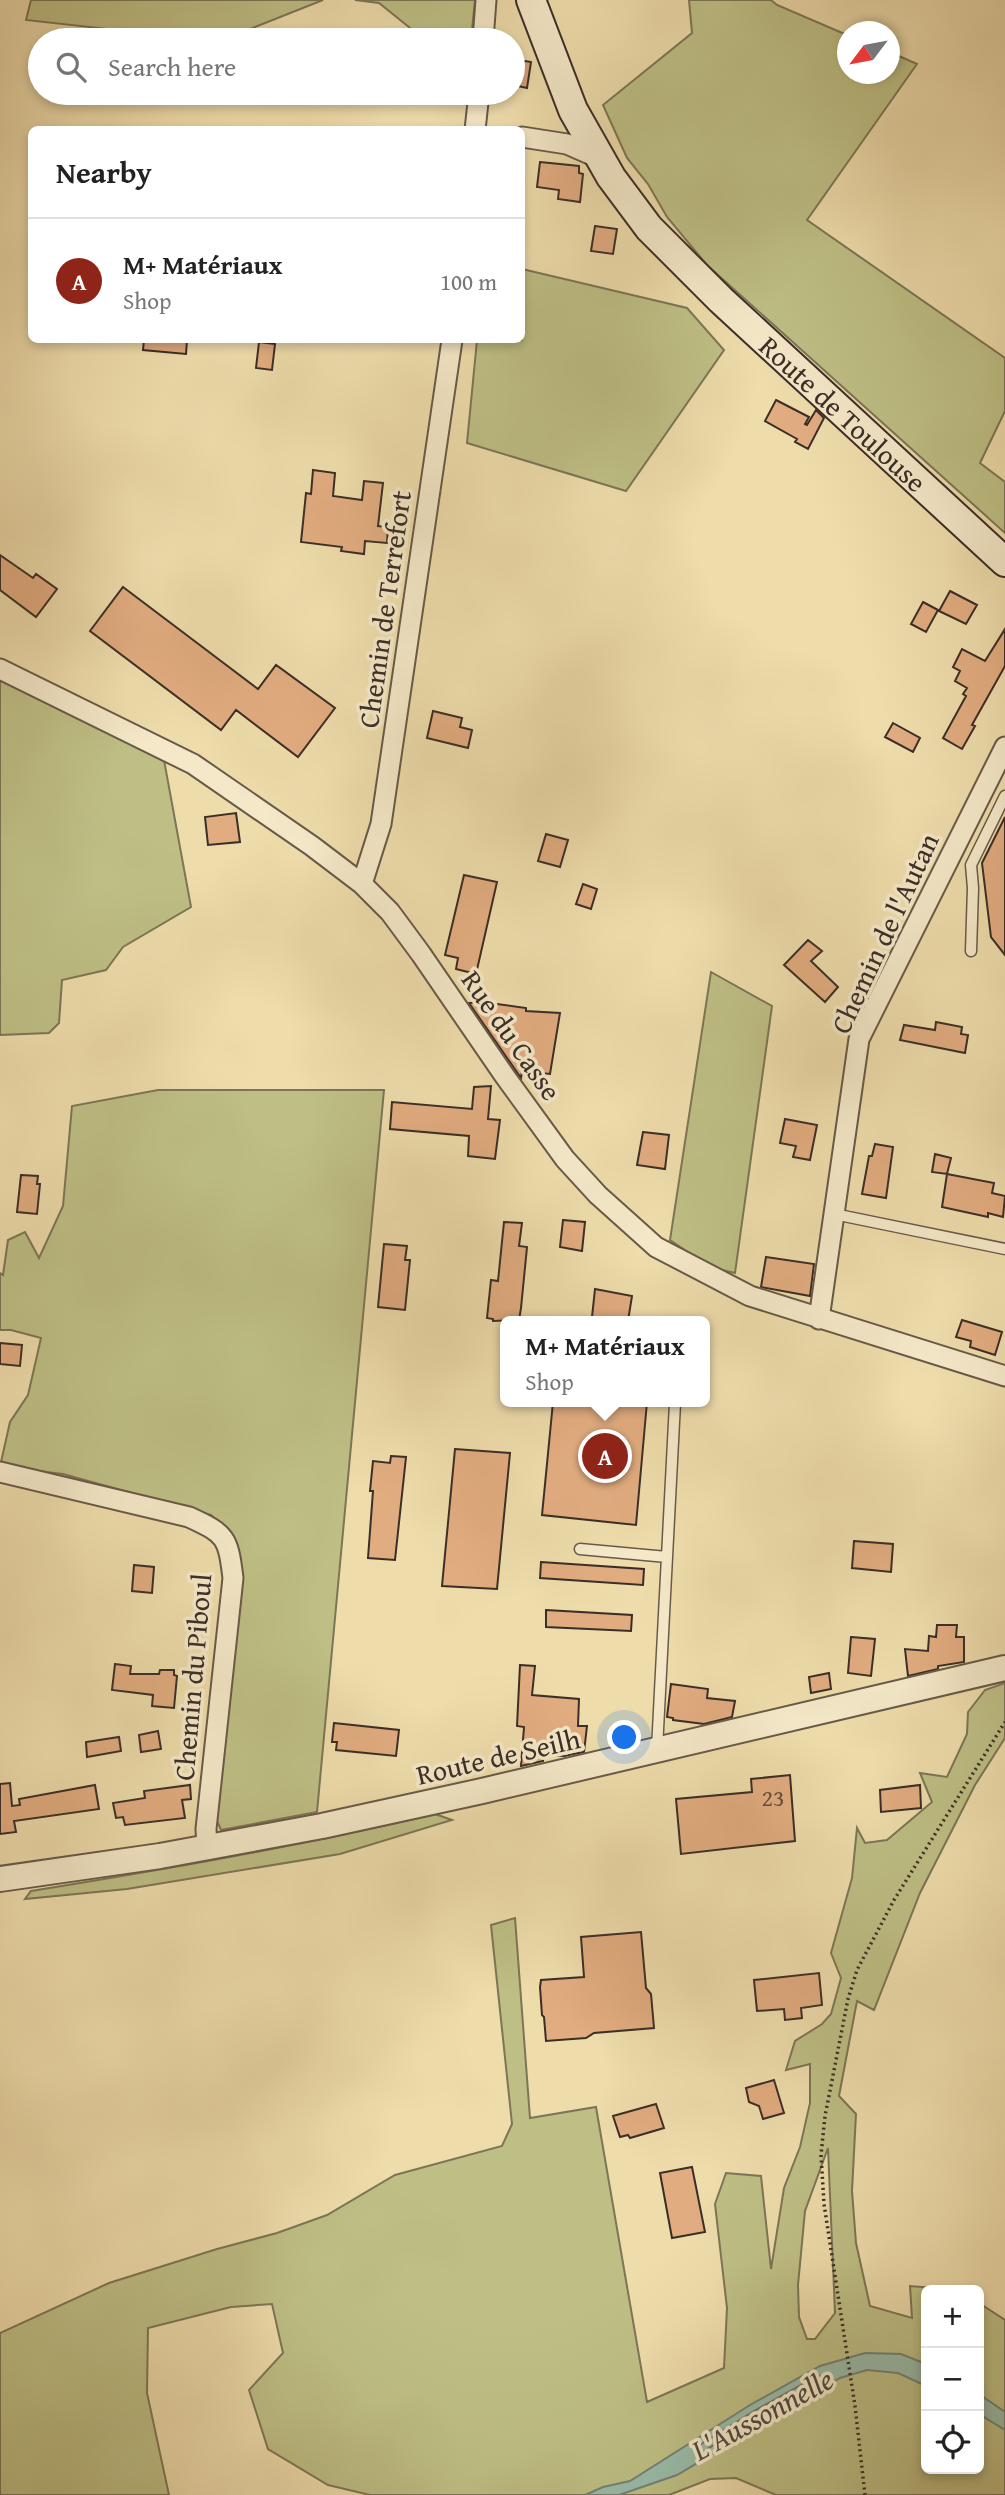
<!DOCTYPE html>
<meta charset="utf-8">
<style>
body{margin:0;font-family:"Gentium Book Plus",serif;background:#f6f6f6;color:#222}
.controls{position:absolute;right:21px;bottom:21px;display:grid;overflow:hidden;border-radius:10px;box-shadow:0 4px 10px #0003}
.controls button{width:63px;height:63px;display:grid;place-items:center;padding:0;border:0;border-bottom:2px solid #e0e0e0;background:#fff;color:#222;font:35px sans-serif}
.compass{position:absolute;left:837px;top:21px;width:63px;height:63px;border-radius:50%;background:#fff;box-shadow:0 4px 10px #0003;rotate:238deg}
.you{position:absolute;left:625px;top:1738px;width:24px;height:24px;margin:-18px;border:5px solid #fff;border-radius:50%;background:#1a73e8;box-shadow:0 0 0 10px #1a73e833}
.badge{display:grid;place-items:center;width:46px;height:46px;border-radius:50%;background:#8f2418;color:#fff;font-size:23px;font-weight:700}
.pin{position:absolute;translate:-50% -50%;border:4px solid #fff;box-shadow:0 2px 7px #0006}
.popup{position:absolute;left:500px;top:1316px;width:210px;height:91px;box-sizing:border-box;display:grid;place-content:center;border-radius:10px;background:#fff;filter:drop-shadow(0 2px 5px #0005);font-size:23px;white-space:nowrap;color:#767676}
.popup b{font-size:26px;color:#222}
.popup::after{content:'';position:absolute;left:50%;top:100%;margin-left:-14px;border:14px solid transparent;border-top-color:#fff}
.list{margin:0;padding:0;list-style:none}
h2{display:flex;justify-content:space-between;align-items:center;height:91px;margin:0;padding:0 28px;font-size:30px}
h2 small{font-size:23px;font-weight:400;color:#767676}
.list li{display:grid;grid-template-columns:46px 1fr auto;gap:21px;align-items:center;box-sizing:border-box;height:126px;padding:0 28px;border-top:2px solid #e0e0e0}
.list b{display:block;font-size:26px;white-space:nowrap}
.list p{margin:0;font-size:23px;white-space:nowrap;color:#767676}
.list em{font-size:23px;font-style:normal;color:#767676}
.icon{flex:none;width:38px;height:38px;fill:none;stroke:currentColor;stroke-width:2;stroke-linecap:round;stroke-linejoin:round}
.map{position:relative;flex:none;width:1005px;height:2495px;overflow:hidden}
.search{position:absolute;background:#fff;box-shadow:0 4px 10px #0003;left:28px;top:28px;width:497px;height:77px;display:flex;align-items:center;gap:18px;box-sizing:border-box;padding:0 24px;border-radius:38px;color:#767676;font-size:26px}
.panel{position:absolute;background:#fff;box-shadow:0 4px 10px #0003;left:28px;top:126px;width:497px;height:217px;border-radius:10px}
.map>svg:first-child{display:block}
.green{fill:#bebf85;stroke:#7c7656;stroke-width:2;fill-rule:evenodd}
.water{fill:#99bcaa;stroke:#738376;stroke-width:2}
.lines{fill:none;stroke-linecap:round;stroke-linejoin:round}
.shore{stroke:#6a7569;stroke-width:2}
.building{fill:#e1ac80;stroke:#3b2e28;stroke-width:2}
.service-casing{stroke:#685a49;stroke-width:13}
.minor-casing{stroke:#685a49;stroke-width:23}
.tertiary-casing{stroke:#685a49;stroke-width:28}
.secondary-casing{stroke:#3b2e28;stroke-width:32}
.path{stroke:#3b2e28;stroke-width:3.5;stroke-dasharray:2 3.5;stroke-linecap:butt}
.service{stroke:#f4e8c8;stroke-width:10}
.minor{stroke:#f4e8c8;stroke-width:19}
.tertiary{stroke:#f4e8c8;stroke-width:24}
.secondary{stroke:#f4e8c8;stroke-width:28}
.labels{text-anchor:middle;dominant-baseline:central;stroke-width:7;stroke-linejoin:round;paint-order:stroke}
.number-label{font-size:24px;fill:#644e3e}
.street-label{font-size:28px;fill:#3b2e28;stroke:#f4e8c8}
.water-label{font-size:30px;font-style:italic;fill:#4e4a42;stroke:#f4e8c8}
</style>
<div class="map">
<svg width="1005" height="2495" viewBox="0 0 1005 2495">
<rect width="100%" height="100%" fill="#eedcab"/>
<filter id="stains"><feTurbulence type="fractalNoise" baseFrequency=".00286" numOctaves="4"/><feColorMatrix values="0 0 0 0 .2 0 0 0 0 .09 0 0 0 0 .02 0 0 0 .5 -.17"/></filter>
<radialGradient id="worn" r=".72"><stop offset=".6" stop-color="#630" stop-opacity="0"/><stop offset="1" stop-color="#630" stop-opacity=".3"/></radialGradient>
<path class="green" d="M31 0H323L222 40H206L26 20Z
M355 0H475L471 40H425L379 3Z
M689 0H771L777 5 847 35 848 74H890V52L917 64 807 220 1005 358V411L980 463 1005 482V533L707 265 667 217 648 184 627 158 603 105 692 33Z
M522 269 687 308 724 350 626 491 467 443 477 340H522Z
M0 675 164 760 191 907 123 947 106 970 62 980 59 1023 49 1033 0 1035Z
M711 972 772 1006 735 1273 710 1267 670 1240Z
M158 1090H384L317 1812 221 1830 215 1816 241 1559 230 1533 211 1515 63 1474 38 1471 1 1462 10 1422 28 1395 41 1338 11 1330H0V1273L3 1275 8 1240 25 1232 39 1258 63 1206 72 1106Z
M1005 1683V1738L975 1785 920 1893 874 2010 857 2001 839 2096 856 2114 852 2191 856 2243 870 2306 912 2318 910 2286 960 2290H926V2469H979V2303L1005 2320V2495H776L736 2478 710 2479 669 2495H370L328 2485 268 2449 249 2390 283 2353 272 2304 231 2307 148 2328 147 2393 169 2495H0V2333L109 2283 217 2249 277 2233 327 2215 395 2175 502 2146 512 2124 491 1925 515 1918 530 2118 596 2107 647 2402 724 2368 727 2308 715 2204 726 2173 761 2176 771 2269 784 2188 800 2147 810 2103V2064L786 2070 795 2041 822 2024 831 2014 841 1978 831 1953 852 1878 857 1828 865 1843 887 1840 932 1802 920 1773 947 1777 967 1734 968 1712 985 1690ZM828 2148 835 2313 815 2339H807L799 2317 798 2285 805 2211Z
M435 1814 452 1820 340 1854 127 1889 25 1899 31 1891C167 1869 301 1846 435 1814Z"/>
<path class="water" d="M865 2353 901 2354 926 2364V2386L898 2373 867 2370 840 2378 677 2475 619 2495H585L603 2487 630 2481 750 2405 820 2366Z
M979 2394 1005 2412V2430L979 2414Z"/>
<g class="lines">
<path class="shore" d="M819 2375 821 2378 820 2382 702 2452 697 2451 698 2446 754 2411Z"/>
</g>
<path class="building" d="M513 59 531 62 527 88 513 85Z
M540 162 579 166V173L583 174 580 202 558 199 559 190 537 187Z
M595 226 617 229 613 254 591 251Z
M144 340H187L186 354 143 350Z
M259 342 275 344 272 370 256 368Z
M776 400 809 417 805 424 807 425 816 410 824 418 808 449 795 442 797 439 765 421Z
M313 470 335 473 333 496 362 500 364 481 383 483 378 526 388 527 387 543 365 541 364 554 341 551 342 547 301 542 306 493 311 494Z
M0 555 33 578 36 574 57 589 36 617 0 590Z
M123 587 258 689 276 665 335 708 298 757 236 710 221 730 90 631Z
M950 591 977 605 966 624 939 611Z
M923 602 938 610 926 632 911 624Z
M1005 629V666L972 725 975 726 962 749 943 738 966 696 963 694 967 688 955 681 960 671 953 667 962 649 985 661Z
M433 711 462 718 460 727 472 730 468 748 427 738Z
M893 723 920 738 913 752 885 737Z
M236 813 240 842 208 845 205 817Z
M1005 817V955L991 937 982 863Z
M546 834 568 840 560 867 538 861Z
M464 875 497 882 476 974 456 969 458 958 445 955Z
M583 884 597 889 591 909 576 904Z
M808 940 822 951 811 961 838 987 825 1002 784 965Z
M482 1002 526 1008V1011L560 1013 550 1074 522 1071 521 1078 469 1003Z
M936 1022 962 1027 961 1034 968 1035 965 1053 900 1040 904 1025 935 1030Z
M491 1086 488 1119 500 1120 495 1159 468 1156 469 1136 390 1129 392 1102 472 1109 474 1087Z
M785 1119 817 1125 810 1160 793 1157 796 1146 780 1143Z
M643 1132 669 1135 665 1169 637 1165Z
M875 1144 893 1147 886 1198 862 1194 869 1156H872Z
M935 1154 951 1158 947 1174 932 1172Z
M947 1174 994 1183 992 1193 1005 1196 1003 1217 988 1213V1217L942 1207Z
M21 1175 38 1176 37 1184H40L37 1214 17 1212Z
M563 1220 585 1222 582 1251 560 1247Z
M504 1222 522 1223 519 1246 527 1247 521 1308 519 1320 493 1321V1319L487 1318 491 1280 498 1281Z
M384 1244 407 1246 405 1260H410L405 1310 378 1307Z
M766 1257 814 1264 810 1296 761 1287Z
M595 1289 632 1296 628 1321 592 1317Z
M962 1320 1002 1332 995 1355 970 1347 971 1341 956 1337Z
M0 1343 22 1345 20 1366 0 1364Z
M553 1402H647L636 1525 542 1515Z
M455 1449 510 1453 497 1589 442 1586Z
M391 1456 406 1457 395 1560 368 1558 373 1491H370L373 1461 390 1463Z
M854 1541 893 1544 891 1572 852 1568Z
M541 1562 644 1569 643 1585 540 1578Z
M134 1565 154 1567 152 1593 132 1591Z
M546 1610 632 1615 631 1631 546 1627Z
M937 1625H957L956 1637H964V1662L938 1666V1669L908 1676 905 1649 928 1651 929 1636 936 1637Z
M851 1637 875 1639 871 1676 848 1673Z
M115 1664 131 1666 130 1674H159L160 1670H174V1675L177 1676 174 1708 152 1706 153 1695 112 1690Z
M520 1665 535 1666 532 1695 579 1699 578 1726H587L584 1752 564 1756 543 1755V1761L521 1766 524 1727 517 1726Z
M829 1673 831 1689 811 1693 809 1677Z
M671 1684 708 1689 707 1698 735 1701 732 1717 704 1724 673 1720V1718L667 1717Z
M334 1723 399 1730 396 1756 336 1750 337 1742H332Z
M158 1731 161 1749 141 1752 139 1735Z
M119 1737 121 1751 87 1757 86 1742Z
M790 1775 795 1841 681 1854 676 1799 752 1792 751 1779Z
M10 1783 12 1806 20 1805 19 1799 95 1785 99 1809 14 1821 16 1832 0 1834V1784Z
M190 1785 191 1799 182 1800 185 1818 125 1825 123 1817 116 1818 113 1803 145 1798 144 1791Z
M920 1785 921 1808 881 1812 880 1790Z
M641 1932 646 1988 651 1994 654 2028 594 2033 586 2038 546 2041 544 2017 542 2015 540 1987 541 1980 584 1977 581 1937Z
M819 1973 822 2005 801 2008 802 2018 785 2020 784 2009 757 2011 754 1980Z
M774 2080 784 2113 763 2119 759 2106 749 2102 746 2088Z
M656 2104 664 2128 630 2138 628 2135 620 2137 613 2116Z
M692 2167 705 2232 672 2238 660 2173Z"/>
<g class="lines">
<g class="service-casing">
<path id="service" d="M971 951 973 888 971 865 1005 796
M834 1214 1005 1249
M580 1549 667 1557
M657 1749 675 1403"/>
</g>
<g class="minor-casing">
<path id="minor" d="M483 40 486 0
M475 130 479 93
M522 137 567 144 599 158
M0 669 193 764 312 846 362 884 390 912 421 954 504 1075 565 1159 598 1195 656 1247 750 1296 1005 1376
M362 884 381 824 452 340
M819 1319 859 1039 1005 747
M0 1472 189 1517C226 1534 228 1537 233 1578L206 1829 207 1847"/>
</g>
<g class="tertiary-casing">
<path id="tertiary" d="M0 1879 160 1856 322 1826 482 1791 1005 1668"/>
</g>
<g class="secondary-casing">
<g id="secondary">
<path id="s1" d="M531 0 573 110 611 177 649 228 721 300 1005 562"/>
</g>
</g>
<path class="path" d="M865 2495 855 2406 824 2204 821 2155 825 2116 848 1999 857 1970 894 1900 1005 1722"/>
<use href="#service" class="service"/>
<use href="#minor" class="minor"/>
<use href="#tertiary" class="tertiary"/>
<use href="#secondary" class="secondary"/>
</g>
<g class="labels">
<g class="number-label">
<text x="773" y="1797">23</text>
</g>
<g class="street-label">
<text stroke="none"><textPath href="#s1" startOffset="527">Route de Toulouse</textPath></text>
<text transform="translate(384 609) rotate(-82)">Chemin de Terrefort</text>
<text transform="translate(884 933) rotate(-65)">Chemin de l'Autan</text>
<text transform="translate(512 1035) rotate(55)">Rue du Casse</text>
<text transform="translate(192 1677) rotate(-85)">Chemin du Piboul</text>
<text transform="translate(498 1756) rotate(-13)">Route de Seilh</text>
</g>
<g class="water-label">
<text transform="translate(762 2414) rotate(-29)">L'Aussonnelle</text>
</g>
</g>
<rect width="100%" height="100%" filter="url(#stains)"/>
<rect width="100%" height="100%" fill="url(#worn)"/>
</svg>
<div class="controls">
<button>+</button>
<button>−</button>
<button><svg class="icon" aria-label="locate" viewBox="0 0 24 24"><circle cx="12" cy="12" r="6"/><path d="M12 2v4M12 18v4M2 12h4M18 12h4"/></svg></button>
</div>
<svg class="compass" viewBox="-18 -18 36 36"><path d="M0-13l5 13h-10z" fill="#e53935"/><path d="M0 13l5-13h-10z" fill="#767676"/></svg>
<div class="you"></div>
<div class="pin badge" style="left:605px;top:1456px">A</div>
<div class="popup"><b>M+ Matériaux</b>Shop</div>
<div class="search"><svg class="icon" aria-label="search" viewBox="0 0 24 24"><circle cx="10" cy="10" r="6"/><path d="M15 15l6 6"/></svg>Search here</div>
<section class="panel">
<h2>Nearby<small></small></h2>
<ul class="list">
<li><span class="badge">A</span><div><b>M+ Matériaux</b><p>Shop</p></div><em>100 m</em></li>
</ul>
</section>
</div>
